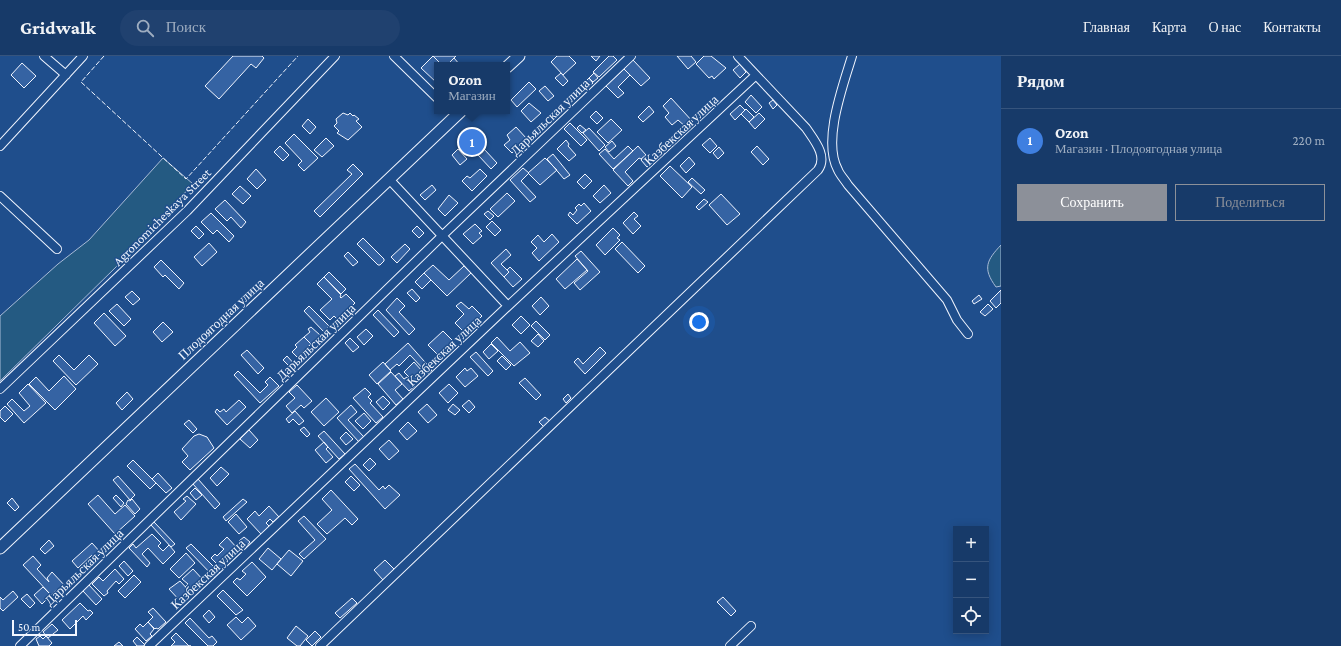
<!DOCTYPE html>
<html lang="ru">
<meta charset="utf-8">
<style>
body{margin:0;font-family:"Crimson Pro",serif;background:#20416f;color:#f1f3f6}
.controls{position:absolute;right:12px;bottom:12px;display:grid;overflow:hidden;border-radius:0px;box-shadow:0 2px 10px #0003}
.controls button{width:36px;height:36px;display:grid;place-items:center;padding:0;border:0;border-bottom:1px solid #36547d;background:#173a69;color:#f1f3f6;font:20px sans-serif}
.scale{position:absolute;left:12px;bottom:10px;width:65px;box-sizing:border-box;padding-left:4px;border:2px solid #f2f6ff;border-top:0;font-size:11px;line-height:14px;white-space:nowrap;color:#f2f6ff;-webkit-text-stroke:3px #1f4e8c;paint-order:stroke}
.you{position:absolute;left:699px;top:266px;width:14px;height:14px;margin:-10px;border:3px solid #fff;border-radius:50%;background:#1a73e8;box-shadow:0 0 0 6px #1a73e833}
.badge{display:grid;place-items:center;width:26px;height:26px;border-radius:50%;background:#8c9099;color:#fff;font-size:13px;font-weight:700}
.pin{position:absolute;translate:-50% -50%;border:2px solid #fff;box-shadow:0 1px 4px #0006}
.popup{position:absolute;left:434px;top:6px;width:76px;height:52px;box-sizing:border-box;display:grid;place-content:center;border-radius:0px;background:#173a69;filter:drop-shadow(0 1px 3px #0005);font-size:13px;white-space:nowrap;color:#9eadc0}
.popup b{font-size:15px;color:#f1f3f6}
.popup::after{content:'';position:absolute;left:50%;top:100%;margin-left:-8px;border:8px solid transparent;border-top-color:#173a69}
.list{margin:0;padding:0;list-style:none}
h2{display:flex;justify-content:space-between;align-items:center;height:52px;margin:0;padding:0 16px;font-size:17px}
h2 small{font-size:13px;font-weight:400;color:#9eadc0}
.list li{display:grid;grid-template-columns:26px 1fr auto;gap:12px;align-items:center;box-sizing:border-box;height:64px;padding:0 16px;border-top:1px solid #36547d}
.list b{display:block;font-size:15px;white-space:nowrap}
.list p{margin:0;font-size:13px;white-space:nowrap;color:#9eadc0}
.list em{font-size:13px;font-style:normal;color:#9eadc0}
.actions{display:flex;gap:8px;padding:12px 16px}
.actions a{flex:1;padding:9px 0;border:1px solid #8c9099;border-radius:0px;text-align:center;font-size:14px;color:#8c9099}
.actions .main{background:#8c9099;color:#fff}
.icon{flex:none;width:22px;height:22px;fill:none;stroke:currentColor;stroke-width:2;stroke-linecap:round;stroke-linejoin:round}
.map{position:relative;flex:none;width:1001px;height:590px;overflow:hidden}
header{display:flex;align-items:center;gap:24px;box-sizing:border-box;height:56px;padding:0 20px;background:#173a69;border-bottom:1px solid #36547d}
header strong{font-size:19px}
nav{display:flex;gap:22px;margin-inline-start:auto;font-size:14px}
.search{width:280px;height:36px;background:#20416f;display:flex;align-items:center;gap:10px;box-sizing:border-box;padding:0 14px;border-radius:22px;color:#9eadc0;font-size:15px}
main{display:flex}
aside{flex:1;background:#173a69}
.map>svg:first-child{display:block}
.green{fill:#245a82;stroke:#a8bbd7}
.building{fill:#3563a3;stroke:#f2f6ff}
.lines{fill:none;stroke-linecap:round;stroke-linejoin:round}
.street-casing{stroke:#f2f6ff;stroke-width:10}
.secondary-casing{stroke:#f2f6ff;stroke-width:13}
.street{stroke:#1f4e8c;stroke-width:8}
.secondary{stroke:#1f4e8c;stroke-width:11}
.fence{stroke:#f2f6ff;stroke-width:1;stroke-dasharray:5 2;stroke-linecap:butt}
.labels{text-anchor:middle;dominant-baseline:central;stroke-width:3;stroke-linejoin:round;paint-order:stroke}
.street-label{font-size:13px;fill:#f2f6ff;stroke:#1f4e8c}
</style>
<header>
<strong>Gridwalk</strong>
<div class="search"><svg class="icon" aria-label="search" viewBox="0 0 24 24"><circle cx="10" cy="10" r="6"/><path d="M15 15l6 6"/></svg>Поиск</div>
<nav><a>Главная</a><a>Карта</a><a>О нас</a><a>Контакты</a></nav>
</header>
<main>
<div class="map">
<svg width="1001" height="590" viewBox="0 0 1001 590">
<rect width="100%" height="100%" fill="#1f4e8c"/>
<path class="green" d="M163 102 193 128 116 211 0 325V260L58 208 89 184Z
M1001 189V230L996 231C982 212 987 204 1001 189Z"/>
<path class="building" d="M233 0H262L264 2 256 12 251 8 219 43 205 30Z
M433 0H456L447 9H442Z
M433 0 442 9H437V27L421 12Z
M557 0H569L576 7 563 19 551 6Z
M591 0H600L596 5Z
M609 0H613L617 4 599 21 593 16Z
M677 0H691L696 6 688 13Z
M704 0H711L726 12 714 23 712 20 709 22 696 8Z
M454 2 460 9H447Z
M633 4 650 22 641 30 624 13Z
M22 7 36 20 24 32 11 19Z
M740 8 746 16 740 22 733 14Z
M624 13 630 19 618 31 624 37 618 42 606 30Z
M561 17 568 25 563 30 555 22Z
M594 17 598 22 593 26 589 22Z
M589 22 593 27 581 38 577 34Z
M529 26 536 33 517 51 511 44Z
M545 30 554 40 548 45 539 35Z
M751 39 762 51 756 57 745 46Z
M671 42 693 66 687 72 678 64 672 69 665 61 669 57 663 50Z
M773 44 777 49 773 53 769 47Z
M529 47 541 57 531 66 521 55Z
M740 49 745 54 735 64 730 58Z
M649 50 654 56 643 66 638 61Z
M746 53 754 61 749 66 741 58Z
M596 55 603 62 597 68 590 61Z
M343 57 348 59 350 57 353 60 354 59 359 63 356 65 362 71 348 84 337 77 339 75 334 70 337 67 336 63Z
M759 57 765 63 755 73 749 66Z
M308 63 316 71 310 78 302 70Z
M611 63 622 74 608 87 597 76Z
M570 67 587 84 581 90 564 73Z
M580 69 586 74 582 77 577 72Z
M516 71 527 83 512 97 504 89 510 84 507 79Z
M589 72 605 89 599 95 583 77Z
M294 78 318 102 304 115 298 109 302 105 285 87Z
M472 80 497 107 491 113 466 86Z
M326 82 334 90 322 101 314 94Z
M710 82 717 90 710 97 702 89Z
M566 84 569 88 568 90 576 99 569 105 557 93Z
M612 85 616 90 609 96 605 91Z
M280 90 289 99 283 105 274 96Z
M628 90 633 95 613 113 599 98 605 93 614 103Z
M638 90 646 99 641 103 639 102 625 116 633 125 628 130 613 114Z
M757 90 769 103 763 109 751 96Z
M719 91 724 97 718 103 713 97Z
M458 93 467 103 460 109 452 99Z
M553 98 570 119 564 123 547 103Z
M645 100 652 107 647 111 641 104Z
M689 101 695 108 686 117 680 110Z
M545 102 557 114 540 129 528 117Z
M353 108 363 118 320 161 314 155 352 118 347 114Z
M670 110 692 131 682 142 660 120Z
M523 112 529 117 521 125 536 141 530 146 510 124Z
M256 113 266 124 257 133 247 123Z
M480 113 487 120 472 135 462 125 467 120 470 122Z
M585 118 592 125 584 133 577 126Z
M692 122 705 134 701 138 688 126Z
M432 129 436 134 425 144 420 139Z
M604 129 611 137 600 147 593 140Z
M240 130 251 140 243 148 232 138Z
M507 137 515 145 498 161 490 153Z
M721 138 740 158 727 169 709 149Z
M449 139 458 147 445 160 438 153Z
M704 143 708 146 699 154 696 151Z
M225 144 246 166 241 172 231 161 227 165 215 153Z
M584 147 591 155 577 168 568 159 570 156 573 159 577 154 575 152 579 148 581 150Z
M488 155 494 160 490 164 484 158Z
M634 156 638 160 634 163 641 170 633 178 623 167Z
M211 157 234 180 229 186 217 174 213 178 201 166Z
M492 165 501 174 495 180 486 171Z
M475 168 482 175 479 177 482 180 473 188 463 178Z
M196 170 204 178 199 183 191 175Z
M417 170 424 177 419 182 412 175Z
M613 172 620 179 617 182 620 184 605 199 596 189Z
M552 178 559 186 539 205 532 197 537 192 531 186 538 179 544 186Z
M363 182 384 203V205L380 209H378L357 188Z
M622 186 645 210 638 217 615 193Z
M209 187 217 196 202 210 194 201Z
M405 188 410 193 397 207 391 201Z
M506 193 511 199 501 208 509 216 504 221 491 207Z
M581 195 600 216 580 234 574 227 588 215 575 200Z
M348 196 358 206 353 210 344 200Z
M577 203 587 214 565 233 556 223Z
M161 204 184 227 179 233 165 219 163 221 154 211Z
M433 209 449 224 464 210 471 217 447 240 424 217Z
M510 211 522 223 513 231 504 221 509 216 507 214Z
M329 216 346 233 341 238 324 221Z
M424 217 431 224 422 233 415 226Z
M324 221 341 239 340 241 341 242 346 238 355 247 338 264 334 260 330 264 320 254 332 243 317 228Z
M412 233 420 242 416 246 407 237Z
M1001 234V247L996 252 990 245Z
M132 235 140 243 133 249 125 241Z
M979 239 982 243 974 248 972 245Z
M541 241 549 250 540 259 532 250Z
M397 242 405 250 399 256 415 273 409 279 386 254Z
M461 246 469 253 472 250 482 260 465 277 455 267 464 258 456 250Z
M117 248 131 263 124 270 109 255Z
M988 248 993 253 985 260 980 256Z
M309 250 329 270 324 276 304 255Z
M378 254 399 276 394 281 373 259Z
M104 257 126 280 115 290 94 267Z
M521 260 530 269 521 278 512 269Z
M536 265 550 279 545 284 531 270Z
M163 266 173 276 162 286 153 276Z
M311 271 320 279 311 288 304 281 310 276 308 273Z
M366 273 373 280 364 289 357 281Z
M443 275 455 287 441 302 428 289Z
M538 278 544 285 538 291 531 285Z
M304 281 311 288 297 301 292 296 297 291 295 289Z
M497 281 510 295 520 286 530 297 514 310 491 287Z
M350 282 359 291 353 296 345 287Z
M408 287 432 314 428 318 410 299 399 310 397 308 390 314 385 308Z
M491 288 498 295 489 303 483 296Z
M600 291 606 297 585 318 574 306 578 302 583 308Z
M247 294 264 312 258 318 241 299Z
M476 296 493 315 488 320 470 301Z
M59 299 74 314 89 299 98 308 76 329 53 305Z
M287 300 297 311 293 314 283 304Z
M502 300 511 309 506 314 497 305Z
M383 306 391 315 377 328 369 319Z
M414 306 423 316 413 325 404 316Z
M465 312 467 315 471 312 478 320 465 331 456 321Z
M238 315 260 337 268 329 265 326 270 321 279 330 260 347 234 319Z
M391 316 402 328 395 334 403 343 396 349 378 328Z
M399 317 404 323 407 321 415 330 409 335 395 320Z
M64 320 76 333 55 354 29 328 36 321 49 335Z
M525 322 541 339 536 344 519 327Z
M28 328 46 347 24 367 7 348 12 343 24 355 30 350 19 337Z
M449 328 458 337 448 347 439 337Z
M297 329 312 345 304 352 301 349 292 357 286 350 295 342 289 336Z
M365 332 371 338 368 341 372 345 370 347 383 361 376 367 353 342Z
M127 336 133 343 122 354 116 347Z
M568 338 571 342 566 347 563 343Z
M383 340 390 347 383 354 376 346Z
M326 342 339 356 324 370 311 356Z
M239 344 246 351 227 369 215 356 217 353 220 356 224 353 226 356Z
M469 344 475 351 469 357 462 350Z
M427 348 437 359 428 367 418 356Z
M453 348 460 354 455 359 448 354Z
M351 349 357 356 348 364 364 381 359 386 337 362Z
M5 350 13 358 5 366 0 361V355Z
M295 355 304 365 299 369 293 363 289 367 286 363Z
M364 357 371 365 363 373 355 365Z
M545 361 551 366 545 372 539 366Z
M189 364 197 373 193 377 184 368Z
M408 366 417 375 407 384 399 375Z
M304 371 310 378 307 381 300 374Z
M249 374 258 384 250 392 240 383Z
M324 375 345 398 339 403 318 380Z
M346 376 353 383 346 389 340 382Z
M199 378 207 381 214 392 190 414 182 406 188 400 182 393 194 380Z
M389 384 399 395 389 404 379 393Z
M324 386 328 391 326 393 333 401 326 407 315 394Z
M370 402 376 408 369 415 363 409Z
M133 404 156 427 150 433 127 410Z
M355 408 379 434 383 430 385 433 389 429 400 439 385 453 349 413Z
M221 411 229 418 217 430 210 422Z
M158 417 172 432 166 437 152 423Z
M118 420 135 439 130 444 113 424Z
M351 420 360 429 354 435 345 426Z
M198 423 220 448 215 453 193 428Z
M195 432 202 439 196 444 190 437Z
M331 434 358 463 352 469 345 462 327 478 317 468 332 454 322 443Z
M98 439 115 458 125 449 135 460 115 478 88 448Z
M116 439 124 447 121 451 113 442Z
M187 440 196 448 181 464 174 456 186 445 183 443Z
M12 442 19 451 15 455 7 447Z
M132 443 140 453 135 458 126 448 128 444 130 445Z
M243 443 247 446 226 465 223 461Z
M269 450 279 461 273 466 270 463 266 467 269 470 261 478 247 463 255 455 259 460Z
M236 458 247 471 239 478 228 466Z
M304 460 326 483 304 503 299 498 315 484 298 465Z
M154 466 175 488 171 491 151 469Z
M152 478 161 487 158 490 163 495 169 489 175 496 163 508 148 492 142 498 150 507 147 511 129 492 133 488 136 492Z
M227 481 238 493 223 507 225 510 222 513 211 502 215 498 217 500 224 493 219 489Z
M244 481 250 486 246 491 239 485Z
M111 482 117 487 112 492 107 486Z
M49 484 54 490 45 498 40 493Z
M92 487 101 497 95 503 92 499 78 512 72 505Z
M191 488 221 518 216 523 186 492Z
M268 492 281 503 272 514 259 503Z
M289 494 303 505 291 520 277 508Z
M186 497 195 507 179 522 170 513Z
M33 500 41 509 37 513 49 526 47 522 52 516 66 531 60 536 58 533 51 539 23 509Z
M385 504 394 513 383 524 374 514Z
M124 505 133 515 128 520 119 510Z
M252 506 266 521 247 540 233 526 237 522 240 524 246 518 242 515Z
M115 513 124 523 119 528 116 525 107 535 108 537 104 540 92 528 99 521 103 525Z
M193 513 205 526 192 538 185 531 188 528 182 523Z
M134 519 141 526 125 542 118 535Z
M180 525 192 538 182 547 169 533Z
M89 529 102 543 96 549 83 535Z
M43 531 51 539 42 548 34 539Z
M223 534 243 554 236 559 217 540Z
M13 535 18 541 3 555 0 552V541L3 544Z
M27 538 35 547 30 552 21 543Z
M723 541 736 555 731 560 717 546Z
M352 542 357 547 340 562 335 557Z
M80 547 88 555 90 554 93 557 86 564 83 560 70 573 62 564Z
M153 552 166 566 158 573 156 572 155 573 148 566 153 561 148 556Z
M209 554 215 561 209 567 203 560Z
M236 561 242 567 248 561 256 570 241 584 227 569Z
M190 562 209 582 212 580 217 586 213 590H208L185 567Z
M148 566 154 573 150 578 152 580 146 585 135 573 140 568 143 571Z
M52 568 58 574 48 582 43 576Z
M296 570 308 580 300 590H297L287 582Z
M315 575 321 581 312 590 306 584Z
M176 577 189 590H191H171L175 586 171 582Z
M40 580 43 583 46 580 52 587 49 590H39L36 583Z
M137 581 145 589 143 590H137L133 585Z
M119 586 123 590H114Z"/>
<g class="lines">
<g class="street-casing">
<path id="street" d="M44 0 66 19
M394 0 437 42
M852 0C843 30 822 85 838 114 840 119 845 124 848 129L947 244 957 264 968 278
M0 90 83 0
M389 123 508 250
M0 140 57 193
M0 333 187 155 335 0
M20 590 442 180 631 0
M149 590 508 250 756 19
M320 590 818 114C828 100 814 84 806 72L738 0
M730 590 751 570"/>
</g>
<g class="secondary-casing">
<path id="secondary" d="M507 11 519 0
M0 492 461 55"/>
</g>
<use href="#street" class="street"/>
<use href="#secondary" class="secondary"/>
<path class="fence" d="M104 0 81 26 186 123 298 0"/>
</g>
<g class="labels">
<g class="street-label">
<text transform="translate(550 61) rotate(-44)">Дарьяльская улица</text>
<text transform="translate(681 74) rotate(-43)">Казбекская улица</text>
<text transform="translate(162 161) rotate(-45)">Agronomicheskaya Street</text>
<text transform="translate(221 263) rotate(-43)">Плодоягодная улица</text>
<text transform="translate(316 286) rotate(-44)">Дарьяльская улица</text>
<text transform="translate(444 295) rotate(-43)">Казбекская улица</text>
<text transform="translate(84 511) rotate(-44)">Дарьяльская улица</text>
<text transform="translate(208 518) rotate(-43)">Казбекская улица</text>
</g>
</g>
</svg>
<div class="controls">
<button>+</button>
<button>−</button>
<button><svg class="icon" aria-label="locate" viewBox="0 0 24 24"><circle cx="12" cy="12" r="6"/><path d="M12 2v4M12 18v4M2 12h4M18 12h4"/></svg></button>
</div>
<div class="scale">50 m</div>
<div class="you"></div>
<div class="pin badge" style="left:472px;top:86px;background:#3f7fe0">1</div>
<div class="popup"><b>Ozon</b>Магазин</div>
</div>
<aside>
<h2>Рядом<small></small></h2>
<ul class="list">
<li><span class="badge" style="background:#3f7fe0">1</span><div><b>Ozon</b><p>Магазин · Плодоягодная улица</p></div><em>220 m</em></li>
</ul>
<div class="actions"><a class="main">Сохранить</a><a>Поделиться</a></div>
</aside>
</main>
